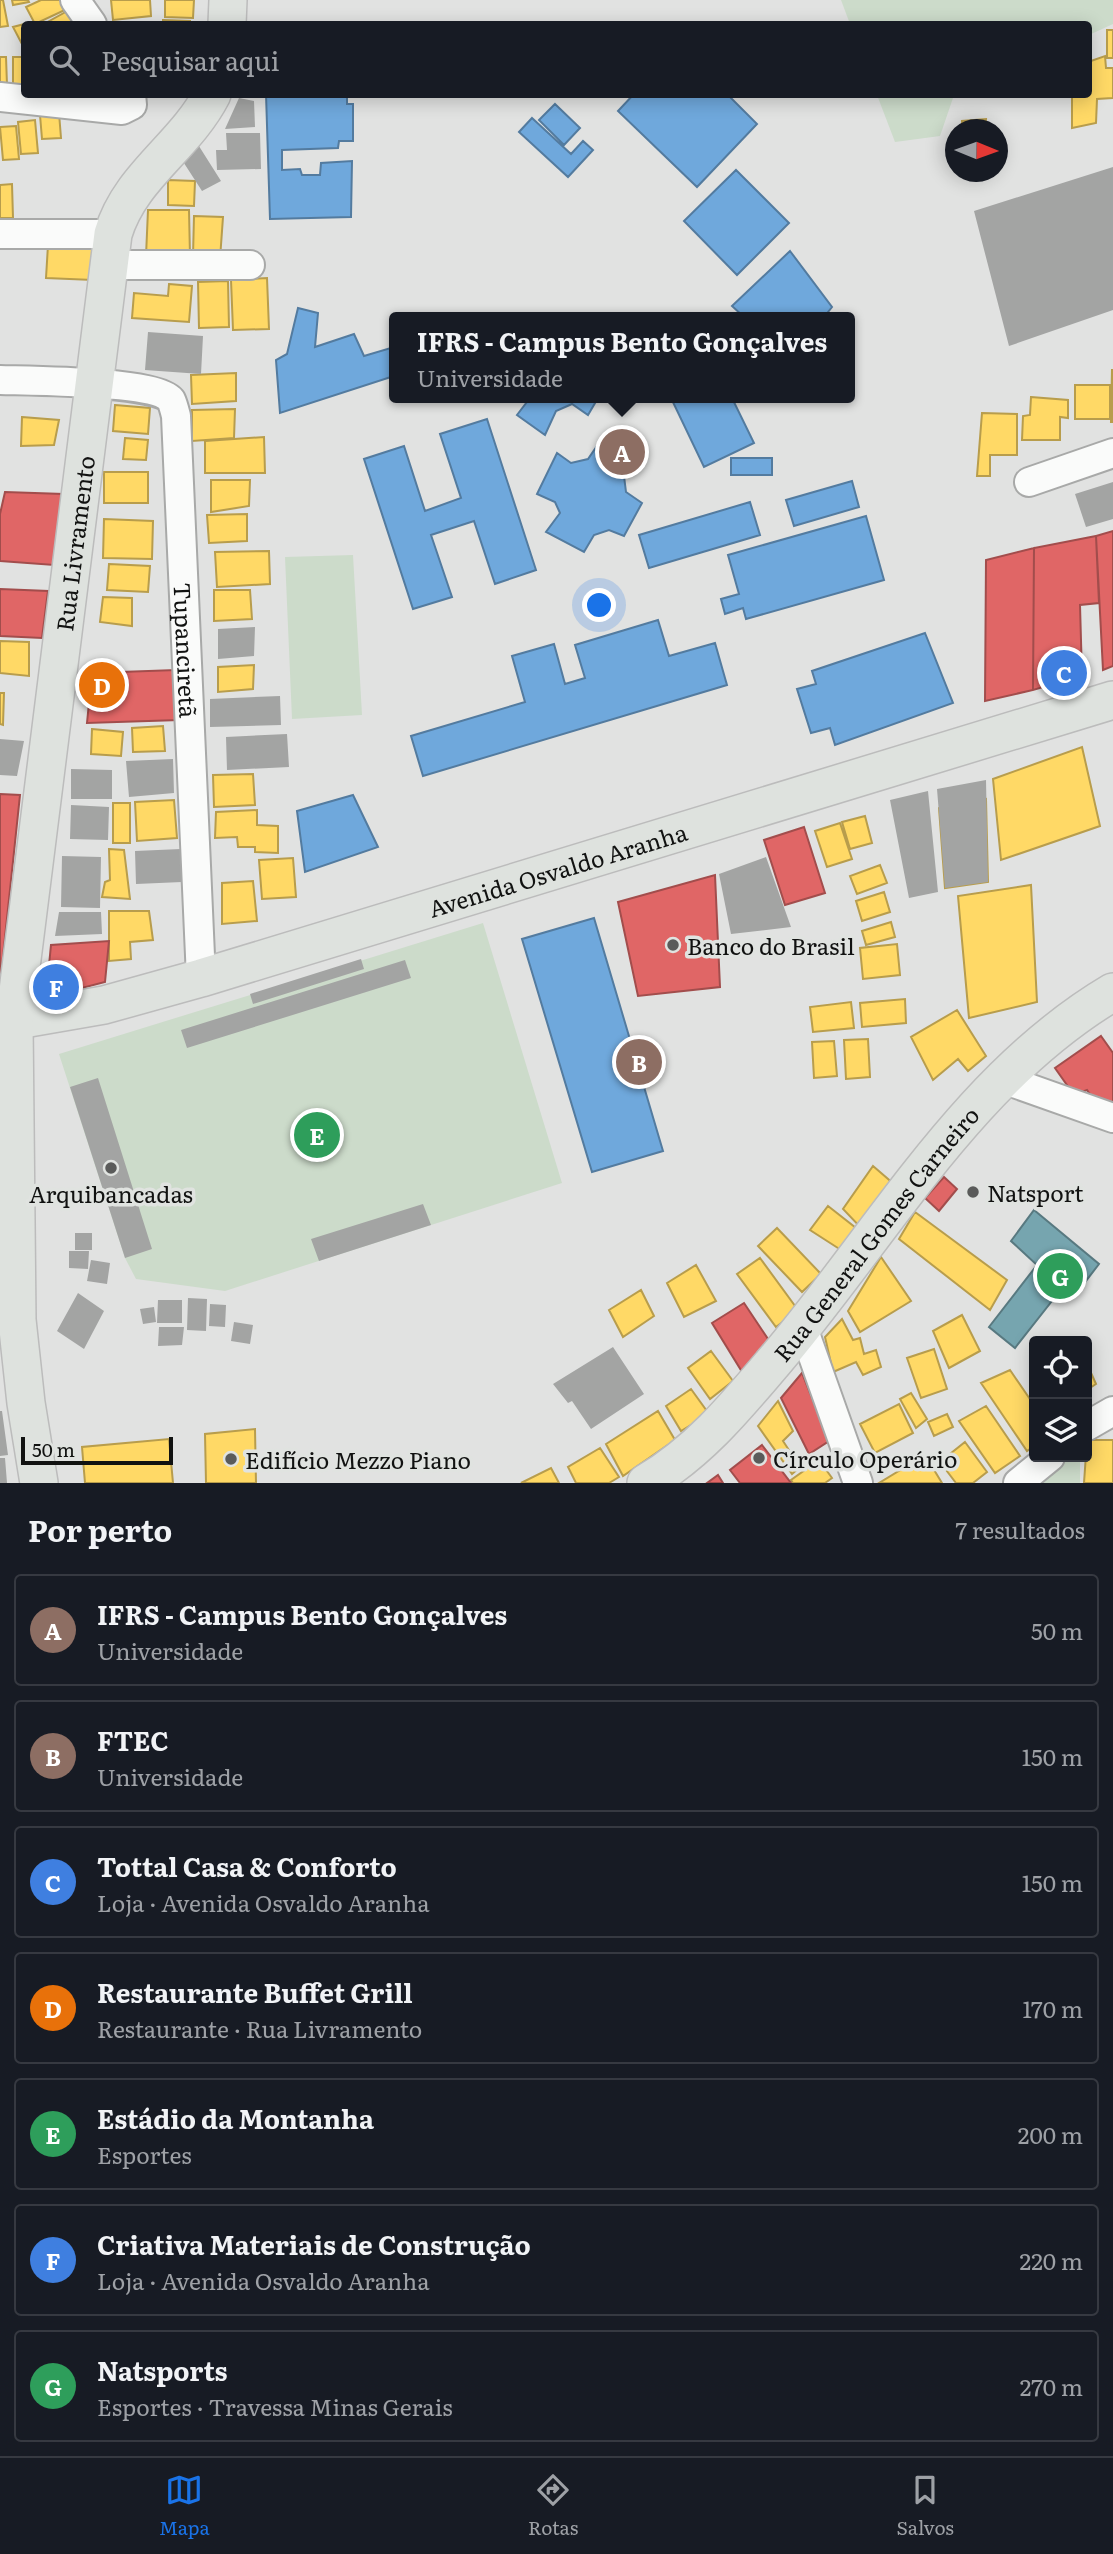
<!DOCTYPE html>
<html lang="pt">
<meta charset="utf-8">
<style>
body{margin:0;font-family:Literata,serif;background:#20242c;color:#f1f3f6}
.controls{position:absolute;right:21px;bottom:21px;display:grid;overflow:hidden;border-radius:7px;box-shadow:0 4px 18px #0003}
.controls button{width:63px;height:63px;display:grid;place-items:center;padding:0;border:0;border-bottom:2px solid #363941;background:#171b24;color:#f1f3f6;font:35px sans-serif}
.compass{position:absolute;left:945px;top:119px;width:63px;height:63px;border-radius:50%;background:#171b24;box-shadow:0 4px 18px #0003;rotate:91deg}
.scale{position:absolute;left:21px;bottom:18px;width:152px;box-sizing:border-box;padding-left:7px;border:4px solid #111211;border-top:0;font-size:19px;line-height:24px;white-space:nowrap;color:#111211;-webkit-text-stroke:5px #e0e3e0;paint-order:stroke}
.you{position:absolute;left:600px;top:606px;width:24px;height:24px;margin:-18px;border:5px solid #fff;border-radius:50%;background:#1a73e8;box-shadow:0 0 0 10px #1a73e833}
.badge{display:grid;place-items:center;width:46px;height:46px;border-radius:50%;background:#1a73e8;color:#fff;font-size:23px;font-weight:700}
.pin{position:absolute;translate:-50% -50%;border:4px solid #fff;box-shadow:0 2px 7px #0006}
.popup{position:absolute;left:389px;top:312px;width:466px;height:91px;box-sizing:border-box;display:grid;place-content:center;border-radius:7px;background:#171b24;filter:drop-shadow(0 2px 5px #0005);font-size:23px;white-space:nowrap;color:#9ea1a6}
.popup b{font-size:26px;color:#f1f3f6}
.popup::after{content:'';position:absolute;left:50%;top:100%;margin-left:-14px;border:14px solid transparent;border-top-color:#171b24}
.list{margin:0;padding:0;list-style:none}
h2{display:flex;justify-content:space-between;align-items:center;height:91px;margin:0;padding:0 28px;font-size:30px}
h2 small{font-size:23px;font-weight:400;color:#9ea1a6}
.list li{display:grid;grid-template-columns:46px 1fr auto;gap:21px;align-items:center;box-sizing:border-box;height:112px;margin:0 14px 14px;padding:0 14px;border:2px solid #363941;border-radius:7px}
.list b{display:block;font-size:26px;white-space:nowrap}
.list p{margin:0;font-size:23px;white-space:nowrap;color:#9ea1a6}
.list em{font-size:23px;font-style:normal;color:#9ea1a6}
.icon{flex:none;width:38px;height:38px;fill:none;stroke:currentColor;stroke-width:2;stroke-linecap:round;stroke-linejoin:round}
.map{position:relative;flex:none;width:1113px;height:1483px;overflow:hidden}
.search{position:absolute;background:#171b24;box-shadow:0 4px 18px #0003;left:21px;right:21px;top:21px;height:77px;display:flex;align-items:center;gap:18px;box-sizing:border-box;padding:0 24px;border-radius:7px;color:#9ea1a6;font-size:26px}
.sheet{height:973px;background:#171b24}
nav{display:flex;justify-content:space-around;align-items:center;box-sizing:border-box;height:98px;border-top:2px solid #363941;background:#171b24;font-size:19px;color:#9ea1a6}
nav a{display:grid;justify-items:center;gap:4px}
nav .on{color:#1a73e8}
.map>svg:first-child{display:block}
.green{fill:#ccdbca}
.homes{fill:#ffd966;stroke:#b89d4c;stroke-width:2}
.shops{fill:#e06666;stroke:#a24d4c;stroke-width:2}
.schools{fill:#6fa8dc;stroke:#537b9f;stroke-width:2}
.public{fill:#76a5af;stroke:#587980;stroke-width:2}
.building{fill:#a3a4a3}
.lines{fill:none;stroke-linecap:round;stroke-linejoin:round}
.minor-casing{stroke:#a8a9a8;stroke-width:32}
.major-casing{stroke:#bcbcbc;stroke-width:40}
.minor{stroke:#fafbfa;stroke-width:28}
.major{stroke:#dee2de;stroke-width:37}
.poi-dot{fill:#5a5b5a;stroke:#e0e3e0;stroke-width:2.5}
.labels{text-anchor:middle;dominant-baseline:central;stroke-width:7;stroke-linejoin:round;paint-order:stroke}
.street-label{font-size:23px;fill:#111211;stroke:#e0e3e0}
.poi-label{font-size:23px;fill:#111211;stroke:#e0e3e0;text-anchor:start}
</style>
<div class="map">
<svg width="1113" height="1483" viewBox="0 0 1113 1483">
<rect width="100%" height="100%" fill="#e1e2e1"/>
<path class="green" d="M841 0H1113V24L1089 35 1088 24H850Z
M877 95H954L940 136 895 142Z
M353 555 362 715 292 719 285 557Z
M483 923 562 1183 225 1291 136 1279 125 1258 59 1054Z
M1067 1457H1080V1483H1034Z"/>
<path class="homes" d="M0 0H3L8 26 0 27Z
M12 0H28L29 2 13 5Z
M41 0H62L67 9 35 24 26 7Z
M111 0H150L151 16 113 20Z
M165 0H194L193 18 165 17Z
M71 9 79 24H44Z
M163 20 190 21V24H163Z
M32 22 33 24H24L23 46 13 27Z
M150 22V24H130V23Z
M1107 30H1113V58H1107Z
M1105 56 1106 68H1113V98L1097 99 1096 123 1072 128V94H1088V62Z
M0 57H6L7 85H0Z
M13 57H24V89H13Z
M59 113 61 138 42 139 40 115Z
M986 119 985 130H962V121Z
M35 120 38 153 21 154 18 122Z
M16 126 19 159 3 160 0 127Z
M168 180 195 181 194 206 168 205Z
M12 184 13 218H0V185Z
M148 210H189L190 256H146Z
M194 216 223 217 220 259 193 256Z
M48 245 95 247 93 280 46 278Z
M267 278 269 329 233 330 231 280Z
M228 281 229 327 199 328 198 282Z
M169 284 192 286 189 322 132 318 134 293 168 296Z
M1112 369 1113 422H1111Z
M236 373V401L192 404 191 375Z
M1075 385H1110V419H1075Z
M1031 397 1068 400V418L1060 417V440H1022L1023 416 1030 415Z
M115 405 150 408 148 434 113 431Z
M235 409 234 438 192 441V410Z
M982 413 1017 414V455H990V476H977Z
M22 417 59 420 54 445 21 446Z
M264 437 265 473H205V441Z
M125 438 148 440 146 460 123 459Z
M104 472H148V503H104Z
M211 480H250L249 506 211 512Z
M247 514V541L209 543 207 515Z
M104 519 153 521 152 559 103 558Z
M269 551 270 584 217 587 215 552Z
M109 564 150 566 148 592 107 590Z
M214 590H250L252 619 214 621Z
M103 597 132 598V626L100 622Z
M0 641 29 642V676L0 673Z
M254 665 253 689 218 692V667Z
M0 693H4L3 725 0 724Z
M163 726 165 751 133 752 132 728Z
M92 729 123 732 121 756 91 754Z
M1082 747 1100 826 1001 860 993 779Z
M253 774 255 805 214 807 213 775Z
M986 799 988 882 945 888 939 808Z
M174 800 177 838 137 841 135 802Z
M113 803H130V843H113Z
M257 810V825L278 826V853L255 852V847H238L237 837 215 838 216 812Z
M865 816 872 843 850 849 842 822Z
M840 823 852 859 827 867 815 831Z
M109 849 124 850 130 899 102 897 105 882 110 880Z
M293 858 296 897 262 899 259 860Z
M880 865 887 883 857 894 850 876Z
M253 881 257 921 222 924V883Z
M1031 885 1037 1002 969 1018 958 896Z
M884 892 890 912 862 921 856 901Z
M109 911H149L153 940 130 942 131 959 109 961Z
M891 922 895 937 866 945 862 931Z
M897 944 900 975 863 979 860 948Z
M905 999 906 1023 862 1027 860 1003Z
M851 1002 854 1028 813 1032 810 1007Z
M957 1010 986 1056 968 1071 958 1059 933 1080 911 1037Z
M868 1039 870 1077 846 1079 844 1040Z
M834 1041 837 1076 814 1078 812 1042Z
M873 1166 895 1185 863 1230 843 1209Z
M828 1206 856 1228 841 1250 810 1230Z
M915 1212 1007 1280 990 1310 899 1239Z
M777 1228 821 1274 802 1292 758 1246Z
M881 1257 911 1301 860 1332 848 1311Z
M760 1258 798 1310 776 1327 737 1274Z
M696 1265 716 1301 684 1317 667 1283Z
M641 1290 654 1316 623 1337 609 1310Z
M962 1315 980 1351 949 1368 933 1331Z
M842 1319 853 1340 860 1338 864 1354 876 1350 881 1367 863 1375 856 1362 833 1372 825 1337Z
M934 1349 947 1389 921 1398 907 1358Z
M711 1351 733 1381 710 1399 688 1368Z
M1087 1364 1096 1384 1087 1390Z
M1010 1370 1034 1405V1446L1027 1451 981 1383Z
M691 1389 709 1414 681 1431 666 1406Z
M911 1393 927 1419 916 1428 900 1399Z
M778 1401 793 1431 783 1441 800 1467 792 1474 758 1426Z
M899 1404 913 1433 875 1453 860 1424Z
M986 1406 1020 1456 995 1473 959 1421Z
M658 1411 675 1440 623 1476 606 1444Z
M947 1414 953 1427 934 1436 928 1422Z
M255 1429 256 1483H206L205 1434Z
M169 1439 173 1483H85L82 1447Z
M1087 1440H1113V1483H1084Z
M965 1442 987 1472 973 1483H956L940 1462Z
M600 1448 619 1477 609 1483H576L568 1467Z
M925 1455 942 1483H879Z
M819 1460 832 1478 825 1483H793L791 1480Z
M551 1468 559 1483H521Z"/>
<path class="shops" d="M5 492 63 494 54 565 0 561V514Z
M1113 531V666L1103 670 1096 536Z
M1096 536 1099 603 1080 605 1082 676 1033 690 1034 548Z
M1034 548 1033 690 985 701 986 560Z
M0 589 48 591 42 638 0 636Z
M176 670 179 720 87 723 92 673Z
M0 794 20 795 1 975H0Z
M804 827 825 893 785 905 764 840Z
M715 875 720 987 638 996 618 902Z
M109 941 105 982 55 995 47 986 51 945Z
M1101 1036 1113 1053V1113L1099 1107 1087 1090 1074 1095 1055 1068Z
M944 1177 957 1189 939 1211 925 1198Z
M744 1303 772 1345 744 1375 712 1323Z
M802 1373 829 1441 809 1454 781 1398Z
M762 1445 791 1483H740L730 1470Z
M718 1475 723 1483H707Z"/>
<path class="schools" d="M266 94H347V104H353V141H339L338 148 282 150V170L300 169 302 175H320L321 163 352 161 351 217 270 219Z
M634 94H727L757 124 697 187 618 111Z
M555 104 580 128 564 145 539 120Z
M532 118 571 154 583 141 593 150 568 177 519 132Z
M736 170 789 223 737 275 684 221Z
M790 251 832 307 824 317H744L732 306Z
M298 308 318 313 315 347 354 334 364 356 394 347V376L280 413 276 360 287 354Z
M530 398H598L588 415 572 404 556 411 545 435 517 415Z
M671 398H732L754 443 704 467Z
M487 419 536 570 495 584 474 521 431 535 452 597 413 609 364 459 404 446 425 511 461 498 440 434Z
M601 440 629 457 624 476 626 492 642 503 624 536 609 530 594 535 584 552 546 532 560 513 555 502 537 494 557 453 571 463 588 459Z
M731 458H772V475H731Z
M852 481 859 507 794 526 786 500Z
M750 502 760 535 649 568 639 535Z
M866 516 884 580 746 619 743 608 725 614 721 599 739 594 728 555Z
M658 620 669 656 715 643 727 685 423 776 411 736 525 702 512 656 554 644 565 684 585 678 575 645Z
M925 633 953 703 835 745 830 728 811 733 797 689 816 684 812 671Z
M353 795 378 847 305 872 297 811Z
M594 918 663 1151 592 1172 522 939Z"/>
<path class="public" d="M1034 1210 1099 1264 1076 1294 1063 1287 1015 1348 989 1327 1037 1265 1011 1241Z"/>
<path class="building" d="M239 98 254 101 255 127 225 129Z
M226 133H260L261 169 217 170 216 150H227Z
M197 143 221 181 202 191 182 160Z
M1113 167V310L1009 346 974 211Z
M148 332 203 336 201 374 145 370Z
M1113 482V519L1086 527 1075 494Z
M255 627 254 656 218 659V629Z
M280 696 281 725 210 727V699Z
M287 734 289 767 227 770 226 737Z
M0 739 24 741 17 776 0 775Z
M173 759 174 793 129 797 126 761Z
M71 769 112 770V799H71Z
M986 780 988 882 945 888 937 789Z
M928 791 938 892 909 898 890 800Z
M71 805 109 807 108 840 70 839Z
M181 849 182 882 136 884 135 851Z
M62 856 101 857 100 908 61 907Z
M766 857 791 927 731 934 719 874Z
M59 912H101L102 934 55 936Z
M361 959 364 969 253 1004 250 994Z
M405 960 411 978 187 1048 181 1030Z
M98 1078 152 1249 125 1258 70 1087Z
M423 1204 431 1225 319 1261 311 1239Z
M75 1233H92V1250H75Z
M69 1251H89L88 1269 69 1268Z
M91 1260 110 1263 107 1284 87 1281Z
M78 1293 104 1311 84 1349 57 1331Z
M188 1298 207 1299 206 1331 187 1330Z
M158 1300H182V1323H157Z
M210 1304 226 1305 225 1327 209 1326Z
M154 1307 156 1322 143 1324 140 1309Z
M234 1322 253 1325 250 1344 231 1341Z
M159 1327H184L182 1345 158 1346Z
M613 1347 644 1394 591 1429 572 1401 568 1403 553 1384Z
M0 1411H2L8 1455 0 1456Z
M0 1458H5L7 1483H0Z"/>
<g class="lines">
<g class="minor-casing">
<g id="minor">
<path d="M75 0 92 24"/>
<path d="M0 97 122 110 132 105 131 94"/>
<path d="M0 234H113"/>
<path d="M109 265H250"/>
<path id="s1" d="M0 380C29 381 155 381 171 400 173 404 175 412 176 416L201 978"/>
<path d="M1029 482 1113 453"/>
<path d="M1000 1078 1113 1118"/>
<path d="M803 1328 858 1483"/>
<path d="M1087 1426 1113 1411"/>
<path d="M1018 1483 1050 1457"/>
</g>
</g>
<g class="major-casing">
<g id="major">
<path d="M227 24 228 0"/>
<path id="s2" d="M0 1023 104 1005 201 978 1113 700"/>
<path id="s3" d="M39 1483 26 1403 17 1320 14 1023 113 234C130 176 185 147 212 94"/>
<path id="s4" d="M646 1483C697 1453 734 1409 772 1364 881 1237 966 1079 1113 992"/>
</g>
</g>
<use href="#minor" class="minor"/>
<use href="#major" class="major"/>
</g>
<g class="poi-dot">
<circle cx="673" cy="945" r="7"/>
<circle cx="111" cy="1168" r="7"/>
<circle cx="973" cy="1192" r="7"/>
<circle cx="759" cy="1458" r="7"/>
<circle cx="231" cy="1459" r="7"/>
</g>
<g class="labels">
<g class="street-label">
<text stroke="none"><textPath href="#s3" startOffset="945">Rua Livramento</textPath></text>
<text stroke="none"><textPath href="#s1" startOffset="425">Tupanciretã</textPath></text>
<text stroke="none"><textPath href="#s2" startOffset="579">Avenida Osvaldo Aranha</textPath></text>
<text stroke="none"><textPath href="#s4" startOffset="341">Rua General Gomes Carneiro</textPath></text>
</g>
<g class="poi-label">
<text x="687" y="945">Banco do Brasil</text>
<text x="987" y="1192">Natsport</text>
<text x="111" y="1193" text-anchor="middle">Arquibancadas</text>
<text x="773" y="1458">Círculo Operário</text>
<text x="245" y="1459">Edifício Mezzo Piano</text>
</g>
</g>
</svg>
<div class="controls">
<button><svg class="icon" aria-label="locate" viewBox="0 0 24 24"><circle cx="12" cy="12" r="6"/><path d="M12 2v4M12 18v4M2 12h4M18 12h4"/></svg></button>
<button><svg class="icon" aria-label="layers" viewBox="0 0 24 24"><path d="M12 4l9 5-9 5-9-5zM3 14l9 5 9-5"/></svg></button>
</div>
<svg class="compass" viewBox="-18 -18 36 36"><path d="M0-13l5 13h-10z" fill="#e53935"/><path d="M0 13l5-13h-10z" fill="#9ea1a6"/></svg>
<div class="scale">50 m</div>
<div class="you"></div>
<div class="pin badge" style="left:622px;top:452px;background:#8d6e63">A</div>
<div class="popup"><b>IFRS - Campus Bento Gonçalves</b>Universidade</div>
<div class="pin badge" style="left:639px;top:1062px;background:#8d6e63">B</div>
<div class="pin badge" style="left:1064px;top:673px;background:#3f7fe0">C</div>
<div class="pin badge" style="left:102px;top:685px;background:#e8710a">D</div>
<div class="pin badge" style="left:317px;top:1135px;background:#2e9e5b">E</div>
<div class="pin badge" style="left:56px;top:987px;background:#3f7fe0">F</div>
<div class="pin badge" style="left:1060px;top:1276px;background:#2e9e5b">G</div>
<div class="search"><svg class="icon" aria-label="search" viewBox="0 0 24 24"><circle cx="10" cy="10" r="6"/><path d="M15 15l6 6"/></svg>Pesquisar aqui</div>
</div>
<section class="sheet">
<h2>Por perto<small>7 resultados</small></h2>
<ul class="list">
<li><span class="badge" style="background:#8d6e63">A</span><div><b>IFRS - Campus Bento Gonçalves</b><p>Universidade</p></div><em>50 m</em></li>
<li><span class="badge" style="background:#8d6e63">B</span><div><b>FTEC</b><p>Universidade</p></div><em>150 m</em></li>
<li><span class="badge" style="background:#3f7fe0">C</span><div><b>Tottal Casa &amp; Conforto</b><p>Loja · Avenida Osvaldo Aranha</p></div><em>150 m</em></li>
<li><span class="badge" style="background:#e8710a">D</span><div><b>Restaurante Buffet Grill</b><p>Restaurante · Rua Livramento</p></div><em>170 m</em></li>
<li><span class="badge" style="background:#2e9e5b">E</span><div><b>Estádio da Montanha</b><p>Esportes</p></div><em>200 m</em></li>
<li><span class="badge" style="background:#3f7fe0">F</span><div><b>Criativa Materiais de Construção</b><p>Loja · Avenida Osvaldo Aranha</p></div><em>220 m</em></li>
<li><span class="badge" style="background:#2e9e5b">G</span><div><b>Natsports</b><p>Esportes · Travessa Minas Gerais</p></div><em>270 m</em></li>
</ul>
</section>
<nav>
<a class="on"><svg class="icon" aria-label="map" viewBox="0 0 24 24"><path d="M3 6l6-2 6 2 6-2v14l-6 2-6-2-6 2zM9 4v14M15 6v14"/></svg>Mapa</a>
<a><svg class="icon" aria-label="directions" viewBox="0 0 24 24"><path d="M12 3l9 9-9 9-9-9zM9 14v-3h6M13 9l2 2-2 2"/></svg>Rotas</a>
<a><svg class="icon" aria-label="saved" viewBox="0 0 24 24"><path d="M7 4h10v16l-5-4-5 4z"/></svg>Salvos</a>
</nav>
